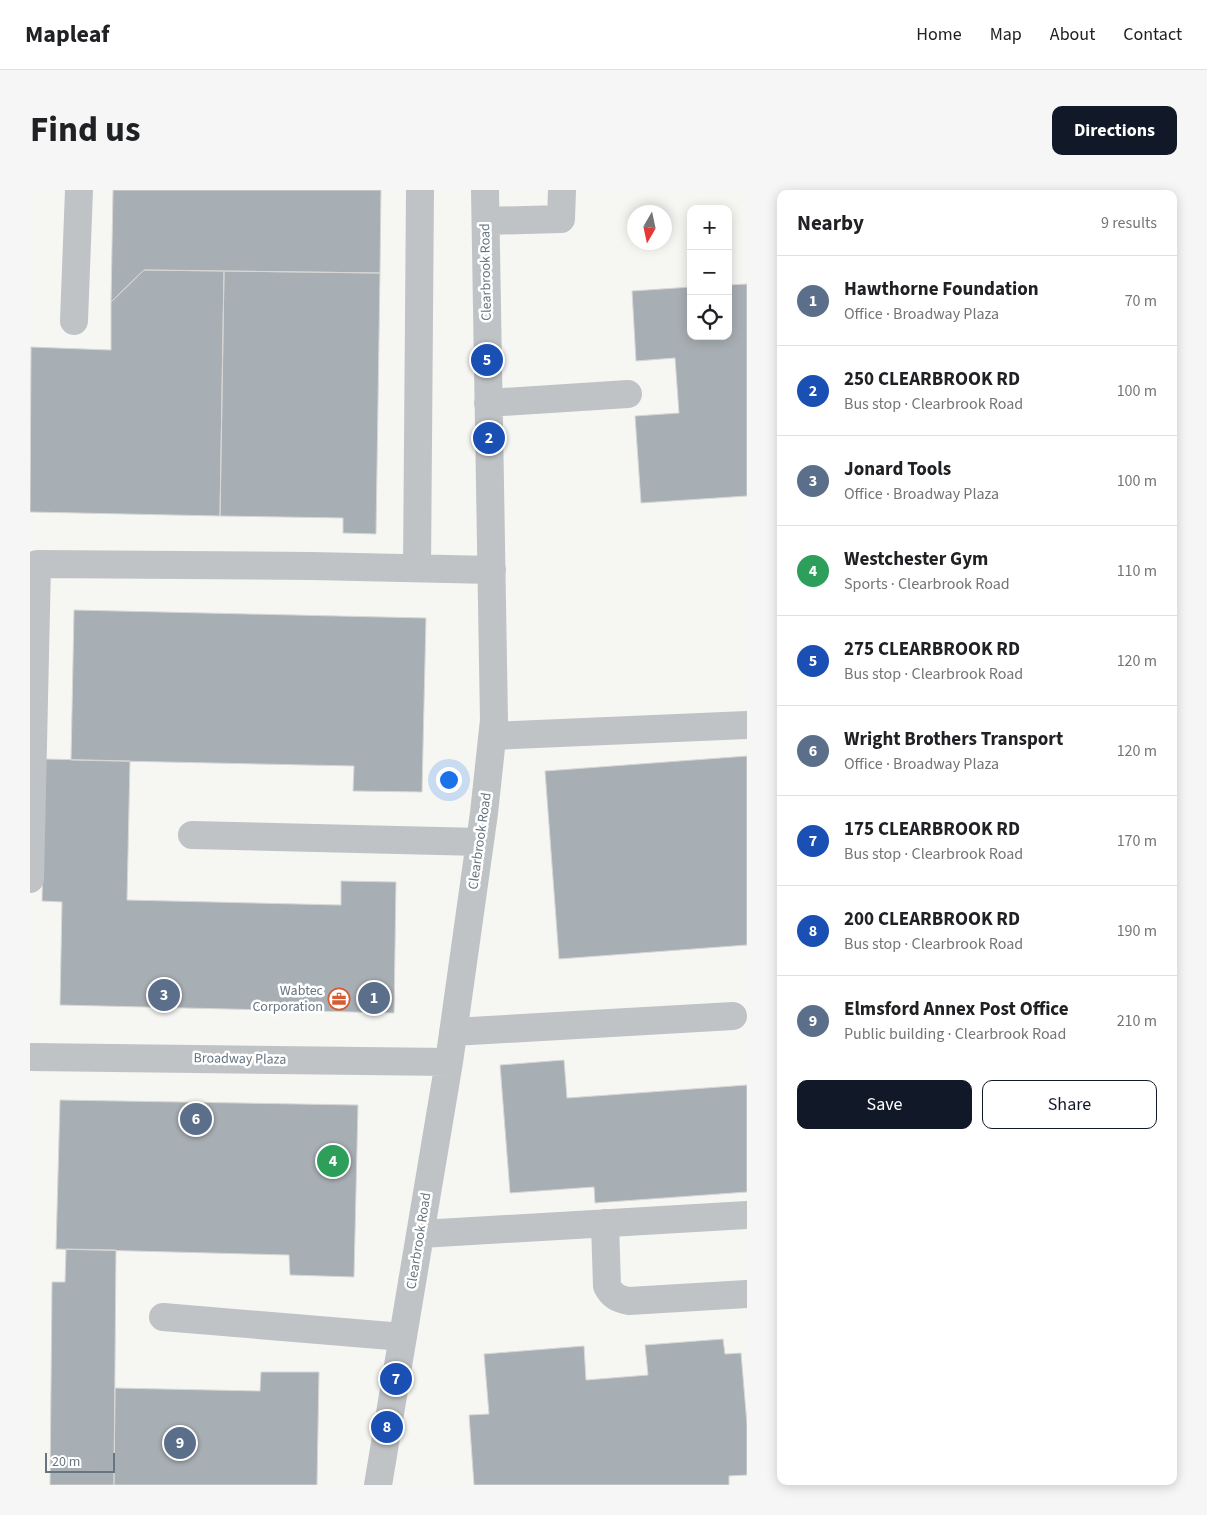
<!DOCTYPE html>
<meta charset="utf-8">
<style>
body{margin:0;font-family:"Source Sans 3",sans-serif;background:#f6f6f6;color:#202124}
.controls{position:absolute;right:15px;top:15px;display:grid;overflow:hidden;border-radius:10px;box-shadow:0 2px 12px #0003}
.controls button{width:45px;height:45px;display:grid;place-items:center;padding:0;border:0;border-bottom:1px solid #e0e0e0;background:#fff;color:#202124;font:25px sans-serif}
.compass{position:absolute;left:597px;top:15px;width:45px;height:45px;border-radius:50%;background:#fff;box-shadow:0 2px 12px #0003;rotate:189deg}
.scale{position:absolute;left:15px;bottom:12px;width:70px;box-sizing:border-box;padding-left:5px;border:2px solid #677581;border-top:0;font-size:14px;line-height:18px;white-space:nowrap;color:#677581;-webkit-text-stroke:4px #fff;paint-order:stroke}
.you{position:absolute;left:418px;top:589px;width:18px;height:18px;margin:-12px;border:4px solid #fff;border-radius:50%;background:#1a73e8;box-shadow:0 0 0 8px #1a73e833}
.badge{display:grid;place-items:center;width:32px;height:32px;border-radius:50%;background:#111827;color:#fff;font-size:16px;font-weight:700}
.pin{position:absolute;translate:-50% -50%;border:2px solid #fff;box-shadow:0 1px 5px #0006}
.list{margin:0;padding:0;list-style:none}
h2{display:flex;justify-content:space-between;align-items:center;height:65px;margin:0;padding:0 20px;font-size:21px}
h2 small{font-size:16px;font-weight:400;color:#757577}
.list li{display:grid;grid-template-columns:32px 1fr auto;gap:15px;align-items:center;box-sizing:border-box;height:90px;padding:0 20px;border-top:1px solid #e0e0e0}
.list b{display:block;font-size:19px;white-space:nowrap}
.list p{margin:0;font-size:16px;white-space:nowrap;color:#757577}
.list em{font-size:16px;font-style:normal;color:#757577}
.actions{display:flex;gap:10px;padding:15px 20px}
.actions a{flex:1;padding:11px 0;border:1px solid #111827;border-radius:10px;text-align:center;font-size:18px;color:#111827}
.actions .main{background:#111827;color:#fff}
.icon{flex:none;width:28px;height:28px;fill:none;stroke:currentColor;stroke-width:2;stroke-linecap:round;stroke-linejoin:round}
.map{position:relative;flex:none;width:717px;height:1295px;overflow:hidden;border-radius:10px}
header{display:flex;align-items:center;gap:30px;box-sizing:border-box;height:70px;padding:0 25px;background:#fff;border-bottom:1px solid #e0e0e0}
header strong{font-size:24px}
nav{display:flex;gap:28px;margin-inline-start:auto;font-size:18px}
.intro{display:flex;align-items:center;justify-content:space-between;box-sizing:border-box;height:120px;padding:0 30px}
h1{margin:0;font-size:35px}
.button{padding:12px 22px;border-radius:10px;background:#111827;color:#fff;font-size:18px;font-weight:700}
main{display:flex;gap:30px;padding:0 30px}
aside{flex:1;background:#fff;border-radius:10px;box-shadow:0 2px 12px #0003}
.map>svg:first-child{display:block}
.building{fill:#a8afb4;stroke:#d7d7d5}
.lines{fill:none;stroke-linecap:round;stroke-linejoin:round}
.minor{stroke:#bfc3c6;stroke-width:28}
.labels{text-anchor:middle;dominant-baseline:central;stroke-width:5;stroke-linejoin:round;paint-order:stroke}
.street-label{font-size:14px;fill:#677581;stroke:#fff}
.poi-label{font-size:14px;fill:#677581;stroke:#fff;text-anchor:end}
</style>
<header>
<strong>Mapleaf</strong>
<nav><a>Home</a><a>Map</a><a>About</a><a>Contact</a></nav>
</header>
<div class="intro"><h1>Find us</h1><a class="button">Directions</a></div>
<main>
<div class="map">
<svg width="717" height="1295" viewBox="0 0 717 1295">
<rect width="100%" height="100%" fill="#f6f6f3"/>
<path class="building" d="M83 0H351L350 83 114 80 81 112Z
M114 80 194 81 190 326 0 322 1 157 81 160V112Z
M194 81 350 83 346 344 313 343V328L190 326Z
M717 94V306L611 313 605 226 649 223 645 168 606 171 602 101 661 97V146H698V95Z
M44 420 396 428 392 602 323 601 324 576 41 570Z
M717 566V755L529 769 515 581Z
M15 569 100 571 97 710 311 715V691L366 692 364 823 30 815 32 712 12 711Z
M534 870 537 908 717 895V1002L565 1013 564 997 480 1003 470 875Z
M30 910 328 915 324 1087 260 1085 259 1065 26 1059Z
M36 1059 86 1060 84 1295H20L22 1092H35Z
M693 1149 695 1164 711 1163 717 1234V1285L699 1286V1295H444L439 1225 459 1224 454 1164 554 1156 556 1190 618 1185 615 1155Z
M231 1182H289L287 1295H84L85 1198 230 1201Z"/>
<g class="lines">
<path class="minor" d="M456 31 531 29 532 0
M44 131 49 0
M458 213 598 204
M387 378 390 0
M463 546 717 535
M162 645 450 652
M0 689 7 374 282 376 462 380
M423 842 703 826
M1 867 419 872
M575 1033 577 1096C582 1106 588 1109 599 1111L717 1104
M391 1044 717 1025
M133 1127 373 1147
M348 1295 419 872 454 623 464 530 455 0"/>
</g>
<defs>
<g id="office-ring" transform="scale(1.125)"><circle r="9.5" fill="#fff" stroke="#d65d33" stroke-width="1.5"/><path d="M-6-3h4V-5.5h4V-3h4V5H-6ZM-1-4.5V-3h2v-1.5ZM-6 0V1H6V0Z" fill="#d65d33"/></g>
</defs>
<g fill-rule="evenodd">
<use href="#office-ring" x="309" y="809"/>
</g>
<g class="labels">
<g class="street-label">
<text transform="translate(456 82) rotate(-91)">Clearbrook Road</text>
<text transform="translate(450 651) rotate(-82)">Clearbrook Road</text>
<text transform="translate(210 869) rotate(1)">Broadway Plaza</text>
<text transform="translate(389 1051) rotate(-81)">Clearbrook Road</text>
</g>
<g class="poi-label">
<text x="293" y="801">Wabtec<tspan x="293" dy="16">Corporation</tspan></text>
</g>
</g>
</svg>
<div class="controls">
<button>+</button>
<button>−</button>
<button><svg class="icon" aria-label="locate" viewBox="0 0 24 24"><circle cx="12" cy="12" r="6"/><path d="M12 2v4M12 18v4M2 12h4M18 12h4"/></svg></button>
</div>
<svg class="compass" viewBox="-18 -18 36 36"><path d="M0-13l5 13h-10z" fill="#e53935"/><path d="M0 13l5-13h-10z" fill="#757577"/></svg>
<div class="scale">20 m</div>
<div class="you"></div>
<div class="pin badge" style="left:344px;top:808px;background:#5c6f8a">1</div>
<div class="pin badge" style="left:459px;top:248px;background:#1a4fb4">2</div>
<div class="pin badge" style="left:134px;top:805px;background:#5c6f8a">3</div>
<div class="pin badge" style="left:303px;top:971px;background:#2e9e5b">4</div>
<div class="pin badge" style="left:457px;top:170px;background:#1a4fb4">5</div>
<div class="pin badge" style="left:166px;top:929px;background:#5c6f8a">6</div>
<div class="pin badge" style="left:366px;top:1189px;background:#1a4fb4">7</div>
<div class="pin badge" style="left:357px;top:1237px;background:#1a4fb4">8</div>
<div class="pin badge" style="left:150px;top:1253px;background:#5c6f8a">9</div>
</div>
<aside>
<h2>Nearby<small>9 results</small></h2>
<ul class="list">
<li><span class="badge" style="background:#5c6f8a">1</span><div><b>Hawthorne Foundation</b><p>Office · Broadway Plaza</p></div><em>70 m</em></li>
<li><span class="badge" style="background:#1a4fb4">2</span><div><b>250 CLEARBROOK RD</b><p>Bus stop · Clearbrook Road</p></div><em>100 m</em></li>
<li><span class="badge" style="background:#5c6f8a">3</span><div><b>Jonard Tools</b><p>Office · Broadway Plaza</p></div><em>100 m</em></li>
<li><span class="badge" style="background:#2e9e5b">4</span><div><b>Westchester Gym</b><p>Sports · Clearbrook Road</p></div><em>110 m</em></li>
<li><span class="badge" style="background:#1a4fb4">5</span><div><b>275 CLEARBROOK RD</b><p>Bus stop · Clearbrook Road</p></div><em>120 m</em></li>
<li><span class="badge" style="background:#5c6f8a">6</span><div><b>Wright Brothers Transport</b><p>Office · Broadway Plaza</p></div><em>120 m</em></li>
<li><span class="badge" style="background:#1a4fb4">7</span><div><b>175 CLEARBROOK RD</b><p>Bus stop · Clearbrook Road</p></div><em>170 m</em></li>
<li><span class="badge" style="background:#1a4fb4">8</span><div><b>200 CLEARBROOK RD</b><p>Bus stop · Clearbrook Road</p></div><em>190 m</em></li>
<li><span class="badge" style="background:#5c6f8a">9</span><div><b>Elmsford Annex Post Office</b><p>Public building · Clearbrook Road</p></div><em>210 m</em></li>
</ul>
<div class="actions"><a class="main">Save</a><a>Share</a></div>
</aside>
</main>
